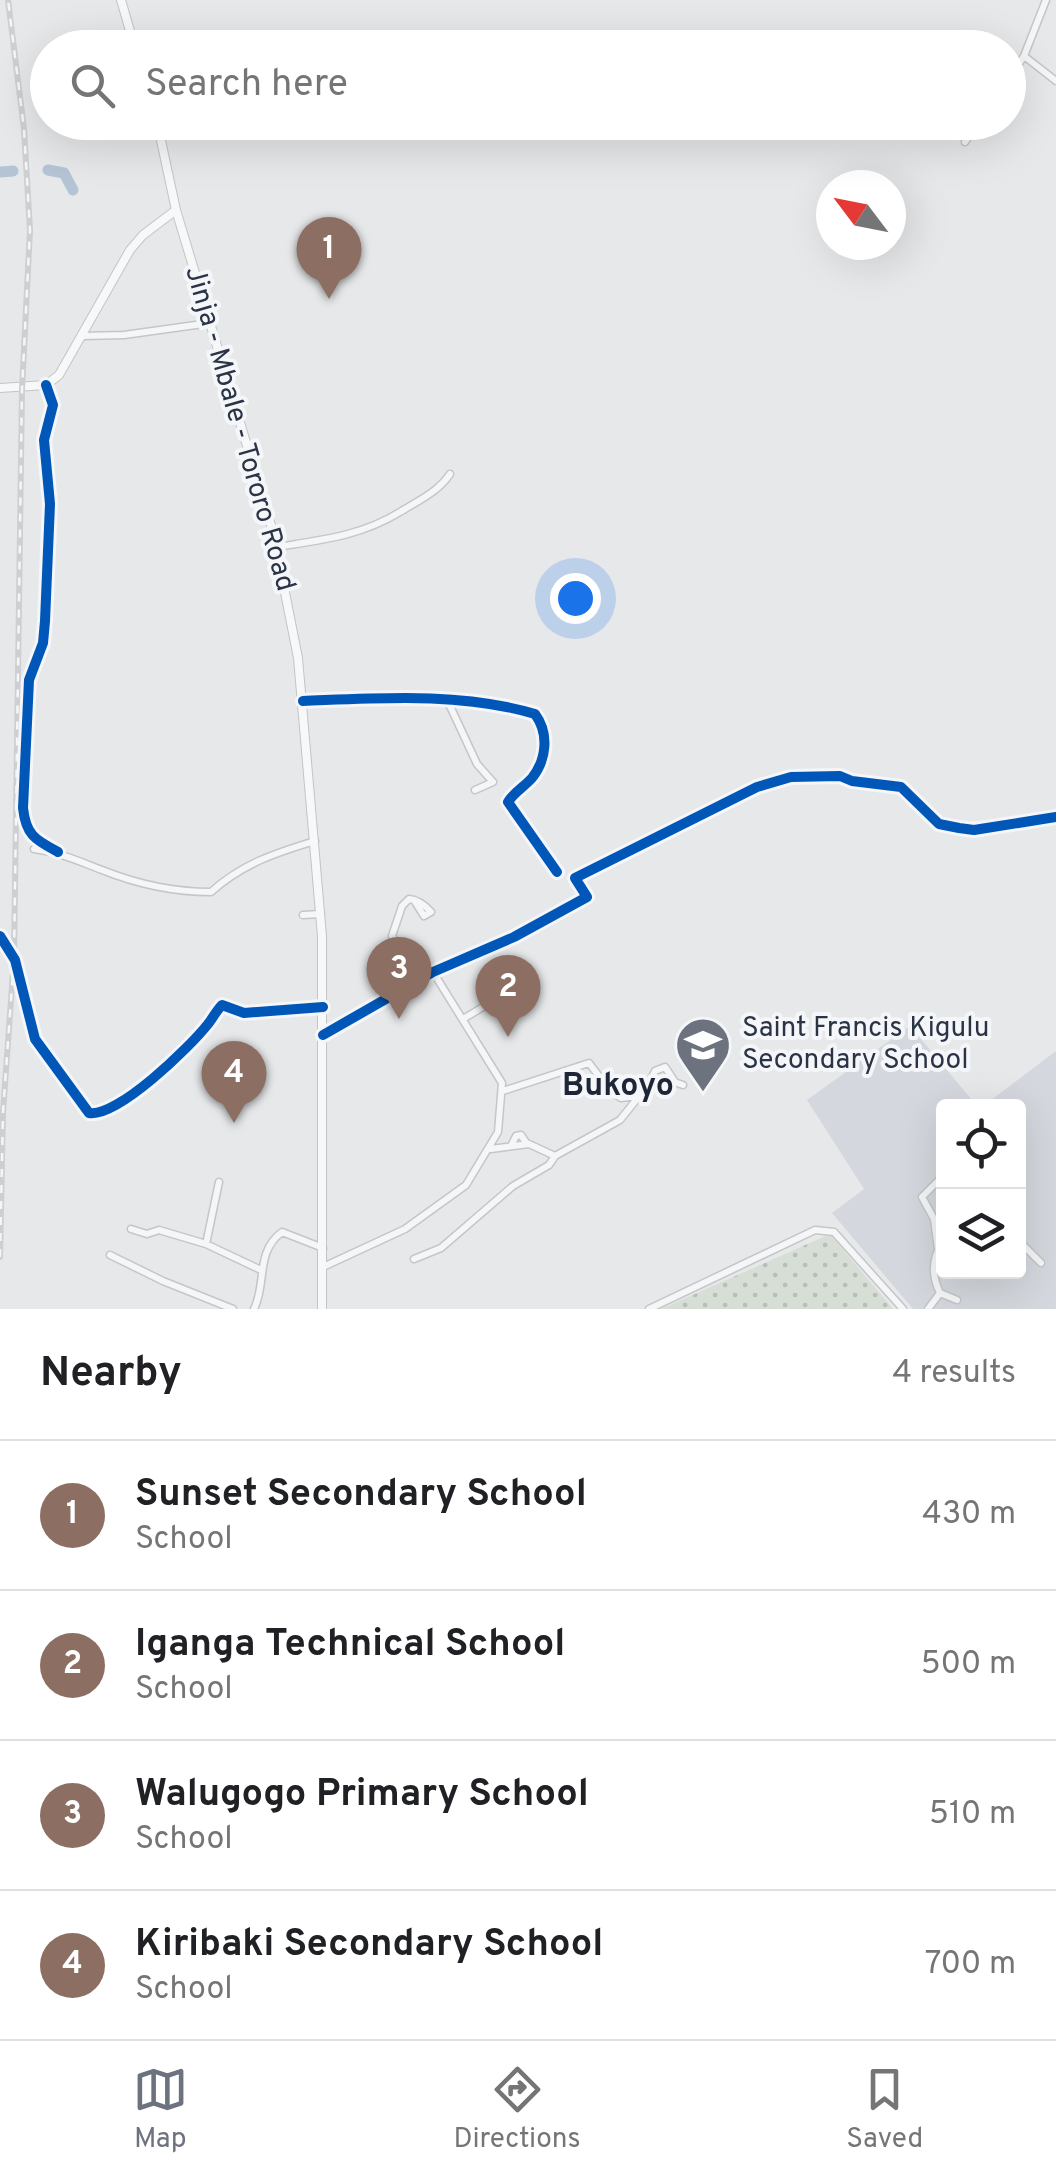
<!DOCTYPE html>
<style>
body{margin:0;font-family:Overpass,sans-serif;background:#f6f6f6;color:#202124}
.controls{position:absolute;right:30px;bottom:30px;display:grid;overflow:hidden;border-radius:10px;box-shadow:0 10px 40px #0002}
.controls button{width:90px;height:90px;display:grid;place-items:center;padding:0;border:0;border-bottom:2px solid #e0e0e0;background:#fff;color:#202124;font:50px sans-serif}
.compass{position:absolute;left:816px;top:170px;width:90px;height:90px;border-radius:50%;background:#fff;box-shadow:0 10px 40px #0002;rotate:302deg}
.you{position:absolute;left:575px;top:598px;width:35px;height:35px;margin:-25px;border:8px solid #fff;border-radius:50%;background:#1a73e8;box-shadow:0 0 0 15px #1a73e833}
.badge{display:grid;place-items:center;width:65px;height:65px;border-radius:50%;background:#6c737f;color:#fff;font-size:32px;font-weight:700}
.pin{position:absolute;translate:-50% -82px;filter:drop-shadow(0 2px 5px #0008)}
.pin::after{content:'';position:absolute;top:52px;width:35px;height:30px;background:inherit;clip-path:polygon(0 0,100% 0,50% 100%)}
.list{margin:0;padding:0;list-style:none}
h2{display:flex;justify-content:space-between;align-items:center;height:130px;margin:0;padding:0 40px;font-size:42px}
h2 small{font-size:32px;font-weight:400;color:#757577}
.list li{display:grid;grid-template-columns:65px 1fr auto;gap:30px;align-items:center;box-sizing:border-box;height:150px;padding:0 40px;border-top:2px solid #e0e0e0}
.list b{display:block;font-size:38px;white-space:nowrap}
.list p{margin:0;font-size:32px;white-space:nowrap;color:#757577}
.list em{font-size:32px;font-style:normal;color:#757577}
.icon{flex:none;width:55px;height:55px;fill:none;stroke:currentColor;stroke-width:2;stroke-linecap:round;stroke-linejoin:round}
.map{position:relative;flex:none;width:1056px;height:1309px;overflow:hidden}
.search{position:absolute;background:#fff;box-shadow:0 10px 40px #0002;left:30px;right:30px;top:30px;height:110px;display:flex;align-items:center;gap:25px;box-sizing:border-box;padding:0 35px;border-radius:55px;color:#757577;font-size:38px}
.sheet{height:730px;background:#fff}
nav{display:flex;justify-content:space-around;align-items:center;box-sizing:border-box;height:140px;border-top:2px solid #e0e0e0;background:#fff;font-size:28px;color:#757577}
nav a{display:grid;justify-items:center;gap:5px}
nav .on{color:#6c737f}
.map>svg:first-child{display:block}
.built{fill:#d4d7dd}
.park{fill:url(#park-dots)}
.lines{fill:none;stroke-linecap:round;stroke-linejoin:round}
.river{stroke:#b4c4d5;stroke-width:11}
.minor-casing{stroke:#c4c6c8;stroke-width:9}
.major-casing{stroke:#c2c5c8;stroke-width:10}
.minor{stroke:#f5f6f7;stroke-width:6}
.major{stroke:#f8f8f8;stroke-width:8}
.rail-casing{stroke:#cecfd2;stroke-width:6}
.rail{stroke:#f4f6f9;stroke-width:2.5;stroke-dasharray:8;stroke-linecap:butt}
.cycleway-casing{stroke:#f4f6f9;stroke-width:16}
.cycleway{stroke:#0057b8;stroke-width:10}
.labels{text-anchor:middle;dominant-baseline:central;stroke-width:8;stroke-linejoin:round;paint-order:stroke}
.street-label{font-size:28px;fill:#2b3445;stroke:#f4f6f9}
.poi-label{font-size:28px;fill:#2b3445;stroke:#f4f6f9;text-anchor:start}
.quarter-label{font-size:32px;font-weight:bold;fill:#1d2536;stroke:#f4f6f9}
</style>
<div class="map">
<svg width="1056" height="1309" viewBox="0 0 1056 1309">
<defs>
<pattern id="park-dots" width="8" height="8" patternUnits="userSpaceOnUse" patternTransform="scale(2.5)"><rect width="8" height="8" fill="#d6ded6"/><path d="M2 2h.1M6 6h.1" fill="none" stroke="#b8bfb9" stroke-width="1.8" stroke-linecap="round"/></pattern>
</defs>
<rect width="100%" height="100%" fill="#e6e8ea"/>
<path class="built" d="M910 1026 977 1106H944V1272H1018V1106H983L1056 1051V1309H913L832 1213 864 1189 807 1100Z"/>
<path class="park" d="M830 1234 893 1309H661Z"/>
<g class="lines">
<path class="river" d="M48 170 64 173 73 190
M0 172 13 171"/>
<g class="minor-casing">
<path id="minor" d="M1024 56 1056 81
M1008 80 1024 56 1046 0
M965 142 979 122
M82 336 124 335 210 323
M46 385 53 405 44 440 50 504 45 621 43 643 29 680 23 808C26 836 36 840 58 852
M277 547C321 540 361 536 400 512 418 501 438 492 450 474
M443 700 450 706 477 764 493 782 475 790
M303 701C380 698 461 692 535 714 549 733 547 759 532 778 524 787 514 792 508 802L557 872
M34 849C59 852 78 861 102 870 137 884 173 892 211 892 242 864 275 853 315 841
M414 900 424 916 431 912C425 905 419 900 409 899L402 906 392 936 420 980
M303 915 321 914
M0 936 15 960 35 1039 89 1113C117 1118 190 1047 208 1024 213 1018 216 1011 222 1005L244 1013 323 1007
M415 972 424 965
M463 1019 511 990
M323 1035 433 972 514 937 587 897 575 878 757 787 791 777 840 776 852 781 901 787 939 824 959 828 974 830 1056 817
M649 1083 655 1071 665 1067 675 1082
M503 1091 589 1063 611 1092 621 1098 636 1096
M512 1144 516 1136 521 1135 527 1144
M491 1149 529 1144 555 1156
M219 1182 206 1244 261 1270
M131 1229 147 1234 159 1230 206 1244
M1018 1240 1041 1263
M938 1249 934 1219 922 1197 944 1175
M110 1255 163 1281 233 1309
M414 1259 441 1248 513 1186 549 1165 555 1156 620 1120 649 1084 671 1081 683 1085
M323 1267 405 1229 466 1185 498 1132 502 1083 433 972
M940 1293 957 1300
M254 1309C267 1283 255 1252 282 1232L323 1248
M649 1309 815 1230 834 1232 903 1309
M928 1309 940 1293C931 1275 932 1257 944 1240"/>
</g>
<g class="major-casing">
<path id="major" d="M121 0 135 48
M157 122 176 210 273 532 298 658 322 936V1309
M0 388 46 385 59 375 130 250 143 235 176 210"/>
</g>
<use href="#minor" class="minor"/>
<use href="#major" class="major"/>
<g class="rail-casing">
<path id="rail" d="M0 1257 3 1112 14 958 22 389 30 230 24 129 8 0"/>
</g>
<use href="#rail" class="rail"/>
<g class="cycleway-casing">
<path id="cycleway" d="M46 385 53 405 44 440 50 504 45 621 43 643 29 680 23 808C26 836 36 840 58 852
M303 701C380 698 461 692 535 714 549 733 547 759 532 778 524 787 514 792 508 802L557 872
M0 936 15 960 35 1039 89 1113C117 1118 190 1047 208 1024 213 1018 216 1011 222 1005L244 1013 323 1007
M323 1035 433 972 514 937 587 897 575 878 757 787 791 777 840 776 852 781 901 787 939 824 959 828 974 830 1056 817"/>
</g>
<use href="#cycleway" class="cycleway"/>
</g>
<defs>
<g id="school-pin" transform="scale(2.875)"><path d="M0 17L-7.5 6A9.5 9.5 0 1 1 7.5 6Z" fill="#6c737f" stroke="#f4f6f9"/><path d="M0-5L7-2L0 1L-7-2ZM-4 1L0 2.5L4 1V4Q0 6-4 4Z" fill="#fff"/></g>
</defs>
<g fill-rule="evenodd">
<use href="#school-pin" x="703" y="1045"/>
</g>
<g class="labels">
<g class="street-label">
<text transform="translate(239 429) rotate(74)">Jinja - Mbale - Tororo Road</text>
</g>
<g class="poi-label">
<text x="742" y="1029">Saint Francis Kigulu<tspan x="742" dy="32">Secondary School</tspan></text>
</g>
<g class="quarter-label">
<text x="618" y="1087">Bukoyo</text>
</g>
</g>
</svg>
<div class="controls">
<button><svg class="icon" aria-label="locate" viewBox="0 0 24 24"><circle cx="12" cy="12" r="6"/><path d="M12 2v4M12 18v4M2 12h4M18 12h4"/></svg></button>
<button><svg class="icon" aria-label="layers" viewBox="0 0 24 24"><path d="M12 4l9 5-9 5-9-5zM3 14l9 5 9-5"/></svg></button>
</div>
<svg class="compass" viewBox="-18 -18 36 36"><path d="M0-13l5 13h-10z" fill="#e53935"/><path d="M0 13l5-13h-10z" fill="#757577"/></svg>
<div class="you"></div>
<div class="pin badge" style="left:329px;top:299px;background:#8d6e63">1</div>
<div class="pin badge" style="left:508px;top:1037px;background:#8d6e63">2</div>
<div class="pin badge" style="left:399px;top:1019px;background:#8d6e63">3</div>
<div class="pin badge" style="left:234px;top:1123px;background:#8d6e63">4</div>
<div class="search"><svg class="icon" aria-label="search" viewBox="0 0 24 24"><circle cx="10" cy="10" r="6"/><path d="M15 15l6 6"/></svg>Search here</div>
</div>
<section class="sheet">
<h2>Nearby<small>4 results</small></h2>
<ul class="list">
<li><span class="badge" style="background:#8d6e63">1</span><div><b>Sunset Secondary School</b><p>School</p></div><em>430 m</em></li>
<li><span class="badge" style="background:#8d6e63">2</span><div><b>Iganga Technical School</b><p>School</p></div><em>500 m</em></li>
<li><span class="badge" style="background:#8d6e63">3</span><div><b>Walugogo Primary School</b><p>School</p></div><em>510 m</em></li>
<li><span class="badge" style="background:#8d6e63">4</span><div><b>Kiribaki Secondary School</b><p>School</p></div><em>700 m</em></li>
</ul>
</section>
<nav>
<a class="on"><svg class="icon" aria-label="map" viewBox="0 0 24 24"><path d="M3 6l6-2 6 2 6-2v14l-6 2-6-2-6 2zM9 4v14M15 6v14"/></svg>Map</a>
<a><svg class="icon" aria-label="directions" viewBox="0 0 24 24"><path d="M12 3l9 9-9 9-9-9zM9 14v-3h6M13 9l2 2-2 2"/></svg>Directions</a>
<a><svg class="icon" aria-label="saved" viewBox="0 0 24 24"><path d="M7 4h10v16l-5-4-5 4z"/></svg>Saved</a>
</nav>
